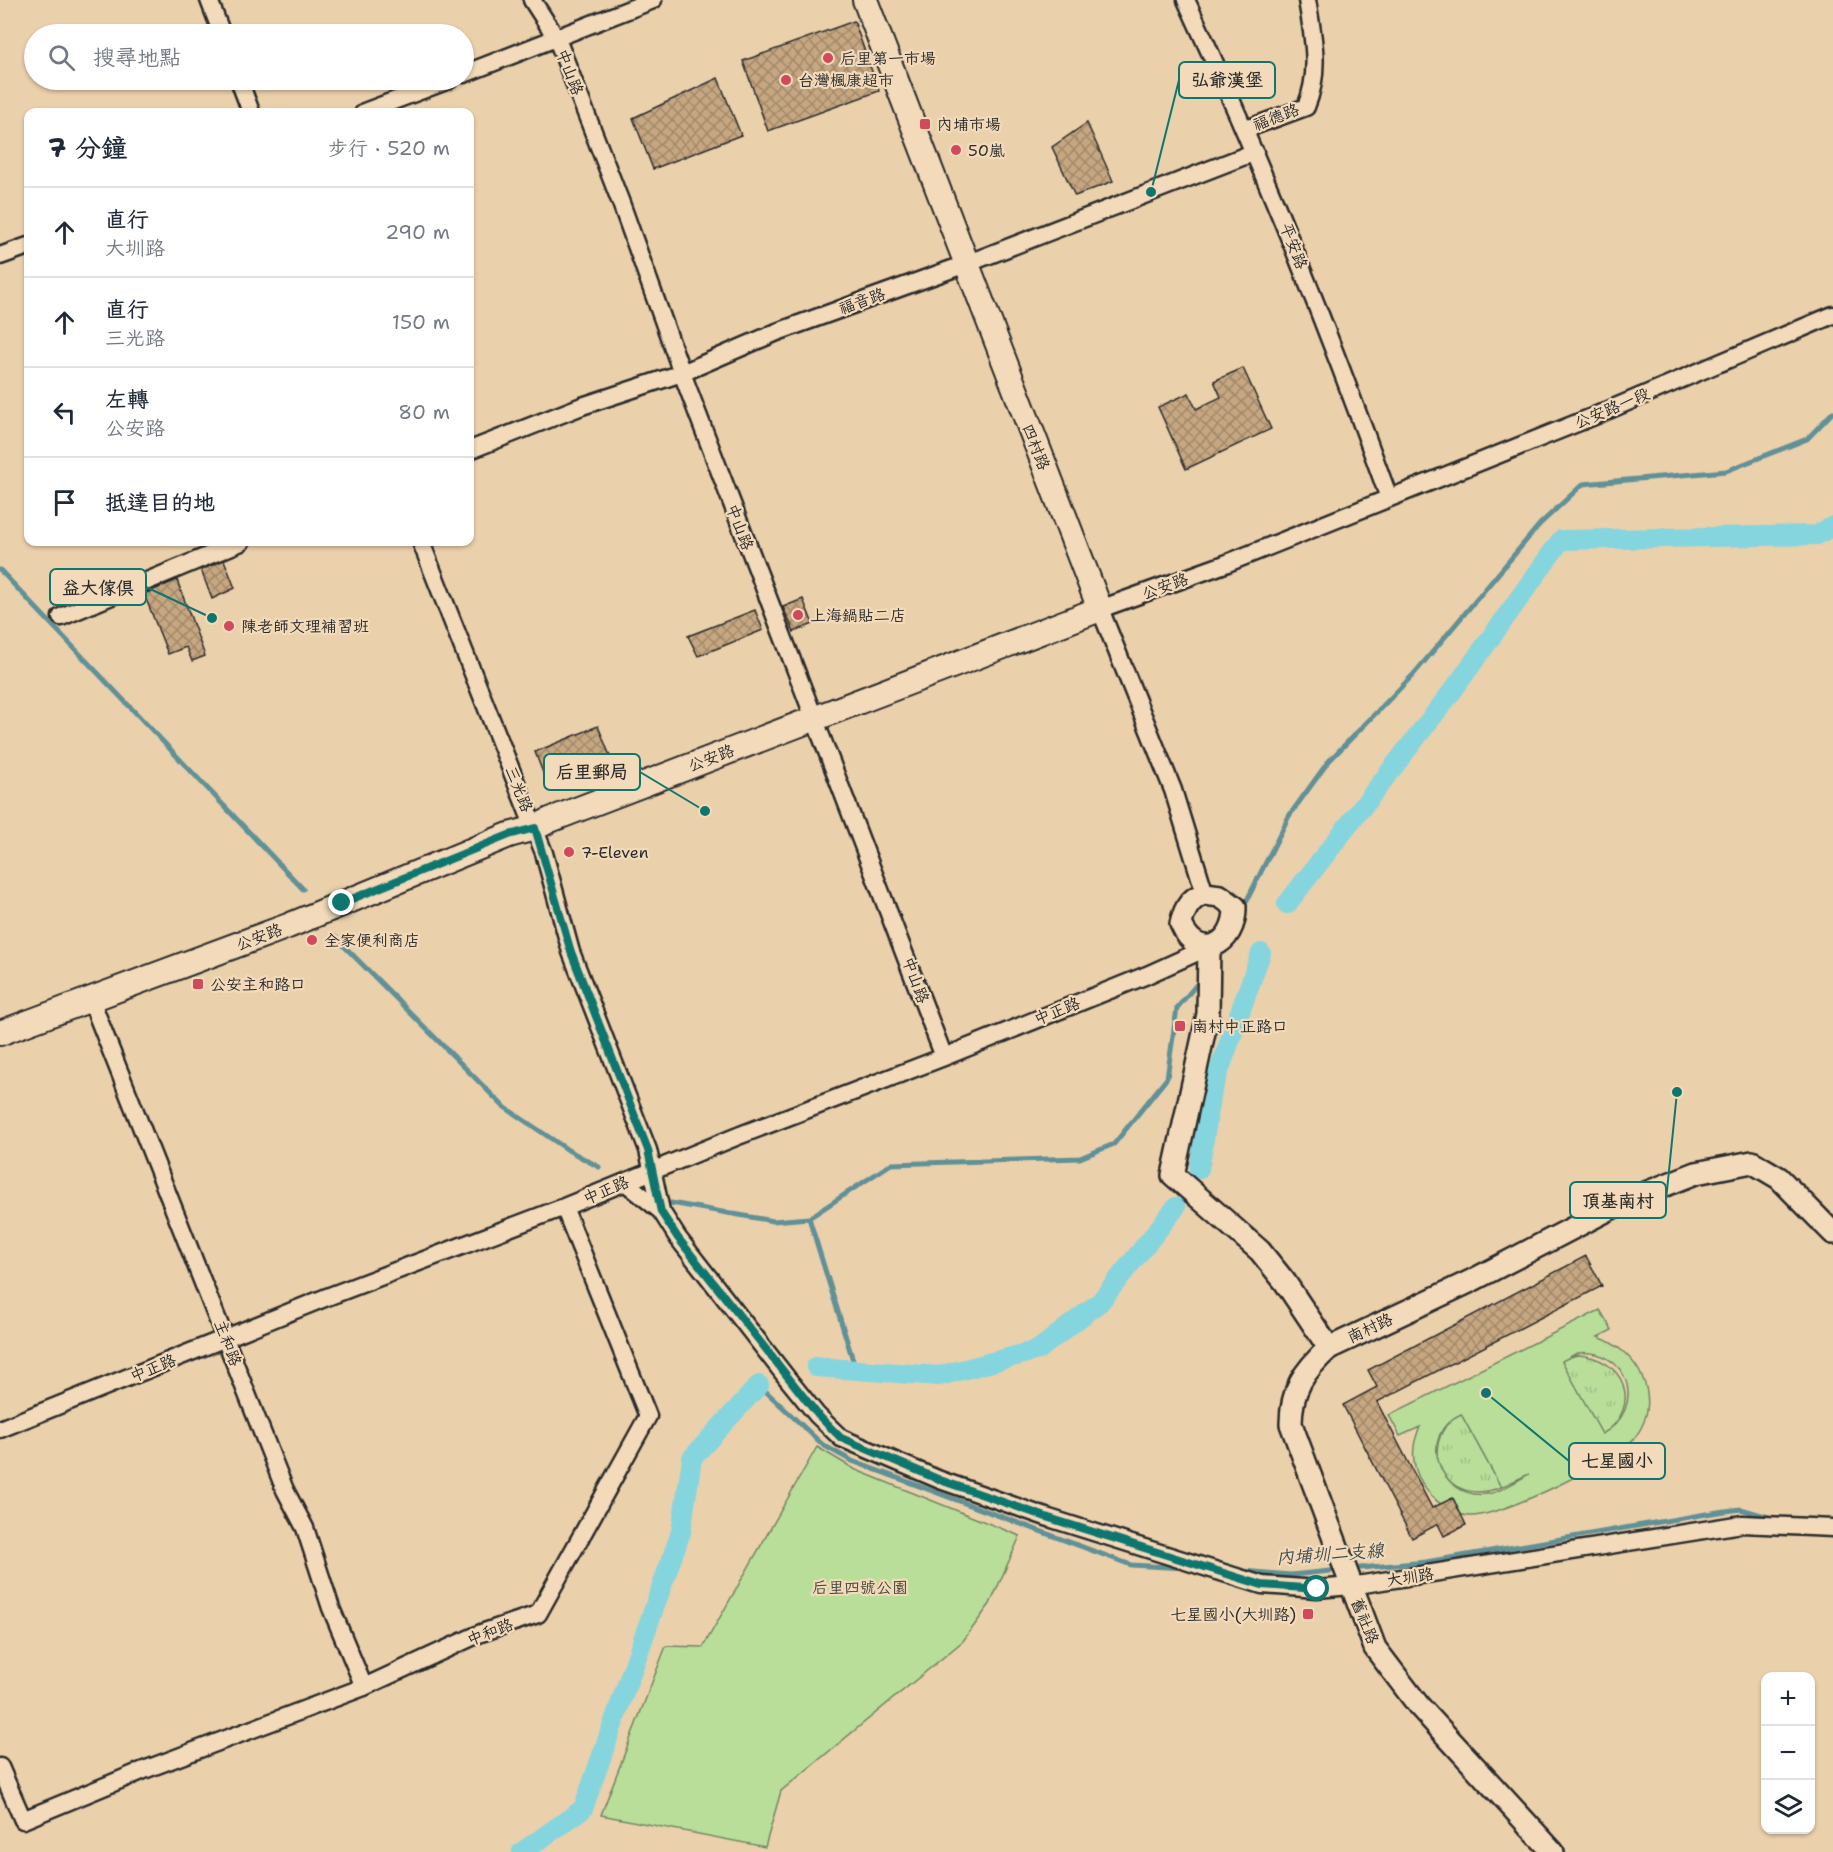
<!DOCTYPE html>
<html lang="zh-TW">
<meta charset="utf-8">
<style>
body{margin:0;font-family:"Shantell Sans","LXGW WenKai TC",sans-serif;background:#f6f6f7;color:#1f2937}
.controls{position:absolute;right:18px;bottom:18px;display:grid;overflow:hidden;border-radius:12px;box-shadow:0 2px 4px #0004}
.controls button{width:54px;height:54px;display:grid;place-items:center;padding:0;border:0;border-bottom:2px solid #e0e1e3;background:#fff;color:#1f2937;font:30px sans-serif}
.stop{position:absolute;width:18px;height:18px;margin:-14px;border:4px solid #0f766e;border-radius:50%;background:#fff}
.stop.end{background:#0f766e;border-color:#fff;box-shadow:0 2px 6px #0008}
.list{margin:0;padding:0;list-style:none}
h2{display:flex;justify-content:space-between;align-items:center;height:78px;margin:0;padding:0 24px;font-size:26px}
h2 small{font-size:20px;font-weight:400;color:#747a83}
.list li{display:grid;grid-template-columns:39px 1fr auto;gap:18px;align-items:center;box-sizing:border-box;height:90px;padding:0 24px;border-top:2px solid #e0e1e3}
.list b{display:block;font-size:22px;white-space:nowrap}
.list p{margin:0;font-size:20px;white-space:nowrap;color:#747a83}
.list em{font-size:20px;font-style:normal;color:#747a83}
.icon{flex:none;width:33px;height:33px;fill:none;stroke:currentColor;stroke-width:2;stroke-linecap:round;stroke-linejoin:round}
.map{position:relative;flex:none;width:1833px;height:1852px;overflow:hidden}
.search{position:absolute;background:#fff;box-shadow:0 2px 4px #0004;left:24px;top:24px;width:450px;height:66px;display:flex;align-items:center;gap:15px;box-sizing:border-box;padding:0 21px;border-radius:33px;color:#747a83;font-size:22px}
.panel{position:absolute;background:#fff;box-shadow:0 2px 4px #0004;left:24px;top:108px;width:450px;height:438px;border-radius:12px}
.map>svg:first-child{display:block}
.grass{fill:url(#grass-tufts);stroke:#728462;stroke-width:1.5}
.park{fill:#b8de9a;stroke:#728462;stroke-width:1.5;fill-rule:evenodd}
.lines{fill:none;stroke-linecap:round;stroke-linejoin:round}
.stream{stroke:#619197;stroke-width:5}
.canal{stroke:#85d5df;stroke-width:20}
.building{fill:url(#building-cross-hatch);stroke:#2b2b2b;stroke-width:1.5}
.minor-casing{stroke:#2b2b2b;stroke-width:21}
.tertiary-casing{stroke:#2b2b2b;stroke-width:26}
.secondary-casing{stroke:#2b2b2b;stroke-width:28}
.minor{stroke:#f2daba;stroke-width:16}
.tertiary{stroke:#f2daba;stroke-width:21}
.secondary{stroke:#f2daba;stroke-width:24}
.route{stroke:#0f766e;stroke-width:8}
.poi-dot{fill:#d1495b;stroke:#f2daba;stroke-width:2}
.labels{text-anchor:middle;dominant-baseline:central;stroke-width:4.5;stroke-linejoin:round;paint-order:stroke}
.poi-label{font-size:16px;fill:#2b2b2b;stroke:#f2daba;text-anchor:start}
.street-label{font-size:16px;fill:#2b2b2b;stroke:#f2daba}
.park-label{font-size:16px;fill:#40463c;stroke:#f2daba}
.water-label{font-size:18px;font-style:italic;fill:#3d4d4f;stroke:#f2daba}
.leader{fill:none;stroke:#0f766e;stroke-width:2}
.callout-dot{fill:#0f766e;stroke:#f2daba;stroke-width:2}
.callout{fill:#f2daba;stroke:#0f766e;stroke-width:2}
.callout-label{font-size:18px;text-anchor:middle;font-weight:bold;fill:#2b2b2b}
</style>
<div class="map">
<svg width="1833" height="1852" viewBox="0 0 1833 1852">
<defs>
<pattern id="grass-tufts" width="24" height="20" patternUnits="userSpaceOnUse" patternTransform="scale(1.5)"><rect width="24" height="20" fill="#b8de9a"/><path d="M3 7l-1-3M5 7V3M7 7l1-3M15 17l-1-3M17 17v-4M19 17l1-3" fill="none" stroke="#9ebf85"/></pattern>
<pattern id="building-cross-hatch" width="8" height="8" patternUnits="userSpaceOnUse" patternTransform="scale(1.5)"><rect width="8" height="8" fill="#c6a781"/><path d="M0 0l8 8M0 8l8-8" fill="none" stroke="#a1886a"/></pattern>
</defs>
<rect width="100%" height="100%" fill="#ebd0ac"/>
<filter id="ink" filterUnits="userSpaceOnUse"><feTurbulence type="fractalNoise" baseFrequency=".0167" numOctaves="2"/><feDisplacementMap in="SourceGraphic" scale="12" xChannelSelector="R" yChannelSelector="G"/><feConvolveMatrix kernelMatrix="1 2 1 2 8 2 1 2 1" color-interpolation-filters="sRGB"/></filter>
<g filter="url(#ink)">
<path class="grass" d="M1577 1355C1625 1357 1644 1407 1602 1435L1561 1360Z
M1460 1412 1501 1487C1446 1510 1412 1447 1460 1412Z"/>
<path class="park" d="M1600 1310 1612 1330 1598 1337C1638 1351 1664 1398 1636 1436 1618 1460 1500 1518 1469 1516 1450 1514 1432 1500 1422 1483 1411 1465 1411 1446 1420 1427L1400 1436 1389 1415ZM1577 1353C1629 1347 1648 1409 1602 1434L1562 1361ZM1461 1414 1501 1487 1529 1474C1516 1481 1501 1492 1487 1494 1439 1500 1416 1434 1461 1414Z
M817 1447 856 1470 1020 1536 990 1604 963 1641 781 1791 765 1847 601 1815 666 1646 703 1647Z"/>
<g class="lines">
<path class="stream" d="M0 570 303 889
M1242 910 1289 816 1328 762 1413 675 1540 524 1583 484 1726 471 1807 439 1833 412
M335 937 503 1106 568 1150 599 1167
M671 1203 773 1221 809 1218 891 1164 1080 1158 1114 1144 1167 1078 1177 1008 1201 979
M809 1218 856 1370
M759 1385 823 1445 852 1461 1131 1565 1185 1568
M1350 1569 1426 1562 1718 1512 1741 1509 1775 1519
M1242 1571 1291 1575 1340 1570"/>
<path class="canal" d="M1287 904 1454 689 1561 540 1817 535 1833 526
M1199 1169 1212 1091 1261 953
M816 1367 939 1376 1038 1350 1100 1302 1176 1207
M522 1852 583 1809 681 1532 692 1458 759 1385"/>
</g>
<path class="building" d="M854 21 879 91 768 131 743 61Z
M718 78 741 135 653 169 633 118Z
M1087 123 1113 181 1075 196 1052 147Z
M1243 368 1271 429 1186 469 1158 407 1189 393 1196 409 1221 397 1214 381Z
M224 560 235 588 212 599 201 570Z
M177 580 205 656 192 661 186 647 168 654 144 594Z
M803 599 813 624 794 632 783 607Z
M755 610 763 630 698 656 688 636Z
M598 726 612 761 548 786 535 752Z
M1586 1256 1602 1286 1377 1402 1432 1508 1453 1498 1466 1525 1444 1536 1438 1524 1412 1538 1343 1405 1377 1387 1368 1370Z"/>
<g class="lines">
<g class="minor-casing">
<path id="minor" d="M209 0 222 34
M532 0 557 39 621 203 682 373 944 1057
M1186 0C1262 163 1328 329 1389 498
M464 74 653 0
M239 80 251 112
M364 112 449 80
M1246 129 1306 107C1321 71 1313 37 1307 0
M0 256 28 246
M470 450 582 406 682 373 777 332 966 264 1255 152
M421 542 544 853 571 952 648 1150 661 1211
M61 617 241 542
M1205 894 1173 790 1100 609 1225 564 1592 417 1833 315
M91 1000 285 1490 305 1528 331 1608 364 1687
M625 1182 661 1211 678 1238 787 1378 817 1415 841 1438 940 1480 1049 1518 1262 1585 1317 1589 1351 1586 1742 1524 1833 1528
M0 1429 327 1297 564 1207 738 1136 944 1057 1147 975 1209 947
M0 1767 23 1820 144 1770 364 1687 481 1633 538 1614 648 1416 564 1207"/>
</g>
<g class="tertiary-casing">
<path id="tertiary" d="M1205 894 1220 896 1235 907C1236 945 1198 964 1181 924 1184 910 1190 897 1205 894Z
M1209 947 1208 1014 1173 1175 1260 1251 1285 1282 1329 1348 1473 1280 1625 1201 1696 1173 1752 1162 1779 1178 1833 1233
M1329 1348C1304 1371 1291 1389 1291 1424L1375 1648 1419 1706 1553 1852"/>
</g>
<g class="secondary-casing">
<path id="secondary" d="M0 1033 288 926 509 835 535 828 550 820 1100 609 865 0"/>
</g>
<use href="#minor" class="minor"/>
<use href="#tertiary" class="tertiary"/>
<use href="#secondary" class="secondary"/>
</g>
</g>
<g class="lines" filter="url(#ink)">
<path class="route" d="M342 903 509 835 535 828 571 952 648 1150 661 1212 678 1238 818 1415 841 1438 940 1480 1049 1518 1262 1585 1317 1589"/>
</g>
<g class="poi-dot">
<circle cx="828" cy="58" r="6"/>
<circle cx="786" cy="80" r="6"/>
<rect x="919" y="118" width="12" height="12" rx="3"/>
<circle cx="956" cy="150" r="6"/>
<circle cx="798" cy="615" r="6"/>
<circle cx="229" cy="626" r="6"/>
<circle cx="569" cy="852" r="6"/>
<circle cx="312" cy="940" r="6"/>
<rect x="192" y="978" width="12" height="12" rx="3"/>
<rect x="1174" y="1020" width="12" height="12" rx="3"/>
<rect x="1302" y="1608" width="12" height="12" rx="3"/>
</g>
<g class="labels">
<g class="poi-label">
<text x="840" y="58">后里第一市場</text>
<text x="798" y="80">台灣楓康超市</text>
<text x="937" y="124">內埔市場</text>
<text x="968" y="150">50嵐</text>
<text x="810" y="615">上海鍋貼二店</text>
<text x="241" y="626">陳老師文理補習班</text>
<text x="581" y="852">7-Eleven</text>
<text x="324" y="940">全家便利商店</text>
<text x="210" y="984">公安主和路口</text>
<text x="1192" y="1026">南村中正路口</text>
<text x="1296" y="1614" text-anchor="end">七星國小(大圳路)</text>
</g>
<g class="street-label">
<text transform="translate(570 72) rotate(69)">中山路</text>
<text transform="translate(1276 117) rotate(-21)">福德路</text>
<text transform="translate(1294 246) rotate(69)">平安路</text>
<text transform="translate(862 301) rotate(-20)">福音路</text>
<text transform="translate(1612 408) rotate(-23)">公安路一段</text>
<text transform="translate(1036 447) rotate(68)">四村路</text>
<text transform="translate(740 527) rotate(69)">中山路</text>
<text transform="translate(1165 586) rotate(-20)">公安路</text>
<text transform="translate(711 758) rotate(-21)">公安路</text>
<text transform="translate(519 789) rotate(68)">三光路</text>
<text transform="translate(259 937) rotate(-21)">公安路</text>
<text transform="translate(916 980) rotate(70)">中山路</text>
<text transform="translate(1057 1011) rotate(-22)">中正路</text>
<text transform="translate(606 1190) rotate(-23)">中正路</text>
<text transform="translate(1370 1328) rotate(-25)">南村路</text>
<text transform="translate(228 1343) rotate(69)">主和路</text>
<text transform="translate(153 1368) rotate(-22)">中正路</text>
<text transform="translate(1410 1577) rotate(-9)">大圳路</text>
<text transform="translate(1365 1621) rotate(68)">舊社路</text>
<text transform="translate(490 1632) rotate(-21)">中和路</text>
</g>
<g class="park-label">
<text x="860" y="1587">后里四號公園</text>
</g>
<g class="water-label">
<text transform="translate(1330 1554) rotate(-4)">內埔圳二支線</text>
</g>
</g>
<path class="leader" d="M1151 192L1179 80M212 618L146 587M705 811L640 772M1677 1092L1666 1200M1486 1393L1569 1461"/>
<g class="callout-dot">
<circle cx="1151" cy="192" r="6"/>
<circle cx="212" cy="618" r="6"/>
<circle cx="705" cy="811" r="6"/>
<circle cx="1677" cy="1092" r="6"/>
<circle cx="1486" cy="1393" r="6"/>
</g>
<g class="callout">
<rect x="1179" y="62" width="96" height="36" rx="6"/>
<rect x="50" y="569" width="96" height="36" rx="6"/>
<rect x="544" y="754" width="96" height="36" rx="6"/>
<rect x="1570" y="1182" width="96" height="36" rx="6"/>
<rect x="1569" y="1443" width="96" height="36" rx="6"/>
</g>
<g class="callout-label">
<text x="1227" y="86">弘爺漢堡</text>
<text x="98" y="594">益大傢俱</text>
<text x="592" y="778">后里郵局</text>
<text x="1618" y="1207">頂基南村</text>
<text x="1617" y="1467">七星國小</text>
</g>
</svg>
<div class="controls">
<button>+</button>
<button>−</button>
<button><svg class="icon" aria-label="layers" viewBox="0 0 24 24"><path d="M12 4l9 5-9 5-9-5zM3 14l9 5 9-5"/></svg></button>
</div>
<div class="stop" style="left:1317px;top:1589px"></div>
<div class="stop end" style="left:342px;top:903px"></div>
<div class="search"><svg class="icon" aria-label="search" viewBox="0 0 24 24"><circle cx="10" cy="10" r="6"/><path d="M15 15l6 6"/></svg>搜尋地點</div>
<section class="panel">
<h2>7 分鐘<small>步行 · 520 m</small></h2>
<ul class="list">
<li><svg class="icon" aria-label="ahead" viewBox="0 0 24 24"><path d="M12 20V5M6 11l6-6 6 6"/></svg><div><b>直行</b><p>大圳路</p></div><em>290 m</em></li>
<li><svg class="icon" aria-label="ahead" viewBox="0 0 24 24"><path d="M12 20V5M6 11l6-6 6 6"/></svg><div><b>直行</b><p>三光路</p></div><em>150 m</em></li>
<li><svg class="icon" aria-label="left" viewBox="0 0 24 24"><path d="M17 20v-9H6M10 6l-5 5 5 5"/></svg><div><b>左轉</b><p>公安路</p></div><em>80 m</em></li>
<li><svg class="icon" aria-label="arrive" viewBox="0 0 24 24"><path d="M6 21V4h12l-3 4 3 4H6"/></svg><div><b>抵達目的地</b></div></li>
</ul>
</section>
</div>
